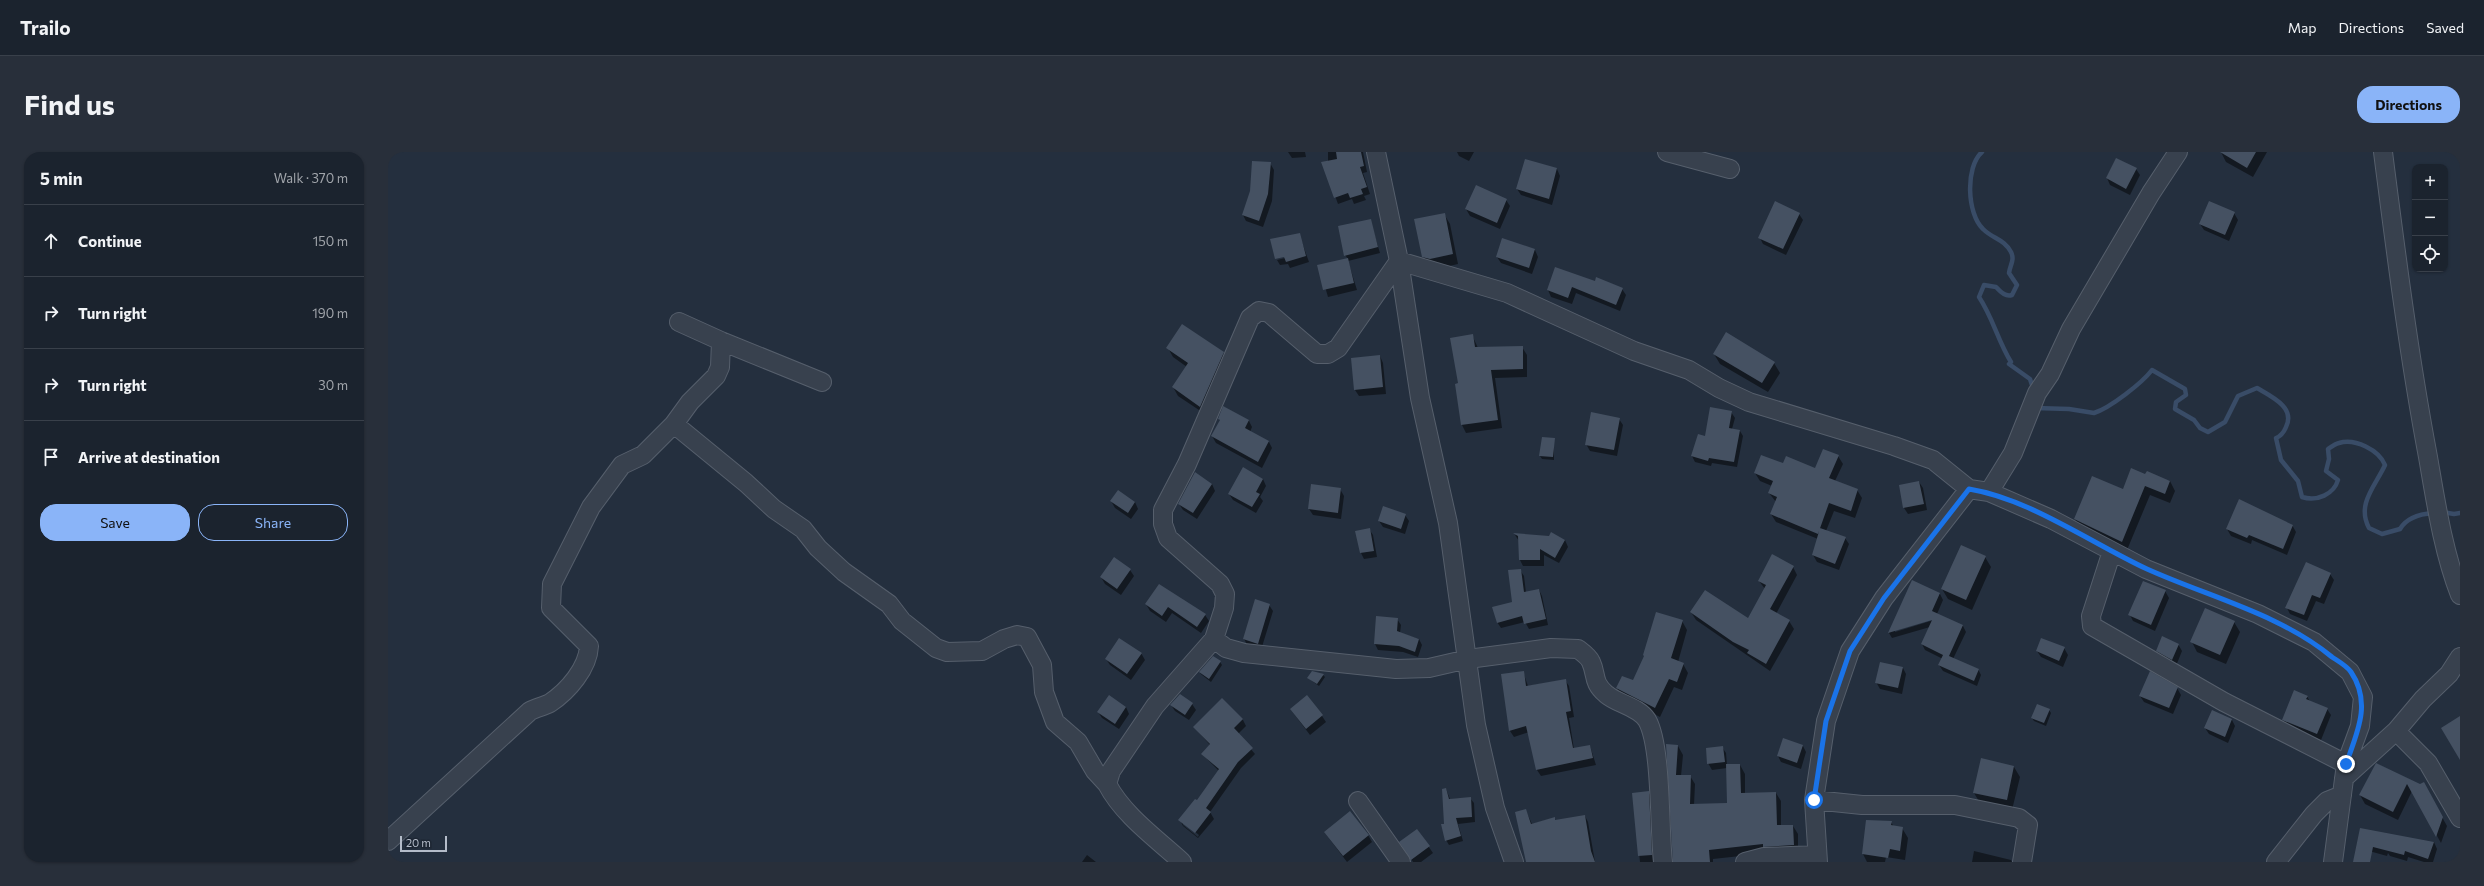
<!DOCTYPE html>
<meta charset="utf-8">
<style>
body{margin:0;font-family:Commissioner,sans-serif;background:#282f3a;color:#f1f3f6}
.controls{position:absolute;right:12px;top:12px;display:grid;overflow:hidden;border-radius:8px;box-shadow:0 1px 3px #0004}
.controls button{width:36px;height:36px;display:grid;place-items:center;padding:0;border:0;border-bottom:1px solid #39404a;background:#1b232e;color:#f1f3f6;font:20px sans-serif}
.scale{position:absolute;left:12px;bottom:10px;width:47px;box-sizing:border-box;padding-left:4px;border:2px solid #b4bcc9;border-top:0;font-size:11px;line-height:14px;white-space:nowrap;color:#b4bcc9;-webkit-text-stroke:3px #1d2633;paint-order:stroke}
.stop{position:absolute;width:12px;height:12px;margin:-9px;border:3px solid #1a73e8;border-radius:50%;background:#fff}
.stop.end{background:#1a73e8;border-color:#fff;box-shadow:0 1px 4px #0008}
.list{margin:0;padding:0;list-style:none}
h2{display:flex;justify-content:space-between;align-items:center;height:52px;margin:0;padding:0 16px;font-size:17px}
h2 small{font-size:13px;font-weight:400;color:#a0a4aa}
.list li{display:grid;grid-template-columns:26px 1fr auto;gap:12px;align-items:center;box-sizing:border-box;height:72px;padding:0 16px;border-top:1px solid #39404a}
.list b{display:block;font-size:15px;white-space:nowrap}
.list em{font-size:13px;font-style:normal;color:#a0a4aa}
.actions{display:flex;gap:8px;padding:12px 16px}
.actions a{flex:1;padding:9px 0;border:1px solid #8ab4f8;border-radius:16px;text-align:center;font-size:14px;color:#8ab4f8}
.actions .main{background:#8ab4f8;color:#111}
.icon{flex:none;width:22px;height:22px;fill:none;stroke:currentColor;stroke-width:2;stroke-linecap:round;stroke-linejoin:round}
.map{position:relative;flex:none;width:2072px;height:710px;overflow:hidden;border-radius:16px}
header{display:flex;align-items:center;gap:24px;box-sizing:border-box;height:56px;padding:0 20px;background:#1b232e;border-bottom:1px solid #39404a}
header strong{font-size:19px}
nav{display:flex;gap:22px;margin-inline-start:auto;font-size:14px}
.intro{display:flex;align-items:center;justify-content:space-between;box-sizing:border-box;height:96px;padding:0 24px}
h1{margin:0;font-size:28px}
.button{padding:10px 18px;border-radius:16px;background:#8ab4f8;color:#111;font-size:14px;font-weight:700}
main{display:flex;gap:24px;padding:0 24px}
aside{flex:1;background:#1b232e;border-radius:16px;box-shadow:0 1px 3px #0004}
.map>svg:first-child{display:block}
.shadow{fill:#0007;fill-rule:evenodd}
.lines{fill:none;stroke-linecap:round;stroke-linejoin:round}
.stream{stroke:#394c67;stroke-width:4.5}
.building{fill:#455162}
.street-casing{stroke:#565f6c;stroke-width:20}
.street{stroke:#38414e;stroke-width:18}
.route{stroke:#1a73e8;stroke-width:5}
</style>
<header>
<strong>Trailo</strong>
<nav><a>Map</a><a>Directions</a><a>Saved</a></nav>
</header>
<div class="intro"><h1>Find us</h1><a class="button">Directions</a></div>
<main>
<aside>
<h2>5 min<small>Walk · 370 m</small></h2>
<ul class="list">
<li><svg class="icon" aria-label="ahead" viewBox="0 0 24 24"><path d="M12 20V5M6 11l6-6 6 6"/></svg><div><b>Continue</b></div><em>150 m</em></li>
<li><svg class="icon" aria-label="right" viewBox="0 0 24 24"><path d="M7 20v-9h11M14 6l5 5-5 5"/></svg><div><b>Turn right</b></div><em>190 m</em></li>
<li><svg class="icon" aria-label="right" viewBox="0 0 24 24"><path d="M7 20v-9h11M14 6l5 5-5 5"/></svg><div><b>Turn right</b></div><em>30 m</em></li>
<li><svg class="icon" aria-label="arrive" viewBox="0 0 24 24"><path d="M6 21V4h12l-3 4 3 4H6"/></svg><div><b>Arrive at destination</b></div></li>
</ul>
<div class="actions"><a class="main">Save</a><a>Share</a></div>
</aside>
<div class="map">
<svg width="2072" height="710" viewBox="0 0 2072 710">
<rect width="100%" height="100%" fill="#242f3e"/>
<path class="shadow" d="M900 0H917L918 5 904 6Z
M940 0H975L979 20 975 21 982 42 976 44 978 48 966 52 964 47 950 52 935 11 940 10Z
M1069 0H1086L1081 9 1071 4Z
M1833 0H1879L1865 25 1838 10Z
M1729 7 1748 17 1752 23 1742 43 1722 33 1719 26Z
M1138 8 1169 17 1172 24 1164 53 1133 43 1129 37Z
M882 11 886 18 884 49 875 75 858 69 855 63Z
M1118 48 1122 54 1112 77 1082 64 1078 57Z
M1846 61 1850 68 1841 89 1816 78 1812 72Z
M1056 62 1062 72 1070 112 1048 117 1041 115 1035 104Z
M1411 62 1415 68 1398 103 1375 92 1372 86Z
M982 68 992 101 960 109 969 138 940 145 931 114 960 107 957 103Z
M911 82 921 110 902 116 900 112 892 113 889 108 901 105Z
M1147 98 1150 105 1144 122 1113 111 1109 105Z
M1207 130 1234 137 1238 143 1232 159 1188 141 1184 152 1163 145 1160 138Z
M1084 183 1090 196 1134 195 1139 203V225L1107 226 1114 276 1078 281 1074 273 1068 233 1071 232Z
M780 196 835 201 840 210 817 262 790 244 785 235 799 215 785 205Z
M1326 202 1386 211 1392 221 1380 240 1332 212Z
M992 204 995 211 998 242 971 244 967 238Z
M836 255 861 269 864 275 862 280 881 290 884 296 874 316 828 291 824 284 833 269 831 267Z
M1343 260 1347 266 1344 277 1352 279 1355 284 1349 315 1324 311 1323 314 1307 310 1304 304 1318 285Z
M1231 267 1235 273 1229 304 1202 299 1198 292Z
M1166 287V308L1154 307 1152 304Z
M1450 304 1455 312 1447 329 1469 338 1474 346 1467 366 1446 359 1438 379 1457 386 1461 392 1451 418 1429 410 1425 403 1430 387 1388 370 1383 362 1388 350 1381 341 1384 334 1372 329 1367 321 1396 312 1428 317Z
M1758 324 1782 329 1787 339 1782 351 1762 343 1739 398 1692 376 1687 367Z
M875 327 878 334 872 345 875 349 868 361 845 348 841 342Z
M1531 330 1535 336 1539 358 1520 362 1516 356Z
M824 332 827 339 809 367 795 358 791 352Z
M952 337 956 344 953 367 925 363 921 357Z
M723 349 747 350 750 357 743 367 727 356Z
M1017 363 1021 369 1017 382 995 375 991 369Z
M1904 373 1908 380 1899 403 1864 388 1863 392 1843 384 1839 377Z
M981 377 985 383 989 405 976 407 973 401 968 380Z
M1127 383 1177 388 1180 395 1171 411 1156 403V414H1135L1132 408 1131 389Z
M1597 405 1603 415 1584 458 1560 447 1554 437Z
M1405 415 1409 423 1388 462 1401 469 1406 477 1382 519 1308 468 1303 460 1360 467 1377 437 1371 429Z
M742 418 746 424 733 443 717 432 713 425Z
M1132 418 1136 424 1138 441 1151 438 1154 444 1160 473 1141 477 1137 470 1113 476 1109 470 1125 451Z
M1942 422 1946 428 1936 452 1928 449 1919 469 1902 462 1899 456Z
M1524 430 1552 442 1555 448 1549 462 1575 474 1578 480 1565 507 1590 517 1593 523 1589 534 1555 519 1551 513 1555 507 1537 498 1534 492 1542 475 1504 486 1501 481ZM1549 465V467L1507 480V478Z
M771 433 817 463 821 469 813 481 784 461 778 470 762 459 758 452Z
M1777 439 1781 446 1767 479 1745 469 1742 463Z
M881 453 885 459 873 498 860 494 856 487Z
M989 465 1009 467 1013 473 1012 481 1031 487 1034 493 1030 505 1015 500 990 498 987 492Z
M1294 469 1299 478 1290 510 1295 512 1300 521 1294 538 1286 535 1272 565 1235 546 1229 536 1245 530Z
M1846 470 1852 480 1838 512 1809 500 1804 490Z
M1790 492 1794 499 1788 514 1773 505 1769 499Z
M1676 496 1680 503 1675 515 1653 505 1649 499Z
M753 501 757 508 743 528 722 513 718 507Z
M832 510 834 513 823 530 814 523 812 521Z
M1515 516 1518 522 1514 542 1492 537 1488 530Z
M1135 520 1140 534 1177 528 1181 534 1186 565 1181 566 1186 597 1202 594 1208 613 1153 624 1149 618 1141 580 1126 585 1122 579 1114 523Z
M935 523 937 525 931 534 920 526Z
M1789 536 1793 543 1785 562 1756 550 1752 544Z
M1919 544 1922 550 1939 557 1943 563 1933 588 1899 574 1895 568Z
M834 547 855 568 858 574 850 582 867 602 853 616 822 660 826 667 810 686 795 674 792 668 809 650 831 619 814 602 822 593 806 575ZM795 670 811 683 810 685 795 673Z
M804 552 808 558 801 568 787 559 783 553Z
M738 555 741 562 731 577 714 566 710 560Z
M903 558 934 564 938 570 922 583Z
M1661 558 1663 561 1658 574 1646 569 1644 566Z
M1844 568 1847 574 1840 591 1821 582 1817 576Z
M1279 593 1290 594 1295 603 1293 624H1302L1307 632 1306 653 1340 652 1339 616 1324 618 1320 611 1334 595 1338 601 1339 613H1352L1357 622V642L1388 641 1393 649V674H1405L1410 682V702L1380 701 1325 707V710H1286Z
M1415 594 1418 600 1413 617 1393 610 1390 604Z
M1594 608 1626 615 1632 625 1624 658 1592 651 1586 641Z
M1989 612 2032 633 2035 631 2059 674 2053 691 2024 639 2010 668 1977 652 1972 643Z
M1058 637 1062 647 1082 646 1086 651 1087 670 1070 672 1075 689 1061 693 1058 688 1057 673Z
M1260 640 1264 645 1267 710H1252L1245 642Z
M1138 659 1144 672 1166 666 1168 669 1197 664 1200 670 1207 710H1139Z
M1503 670 1506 675 1514 676 1520 686 1517 708 1498 705 1497 710H1479L1475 702Z
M1029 678 1045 701 1033 710H1025L1017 696Z
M937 681 980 683 984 690 959 710Z
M2046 690 2049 697 2045 710H2036L2020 705 2019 709 2002 704 2000 701 1999 704 1974 697 1970 691Z
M1586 699 1623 708 1624 710H1584Z
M699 703 708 710H694Z"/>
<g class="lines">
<path class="stream" d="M1594 0C1577 15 1579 62 1595 77 1605 87 1616 87 1623 100 1627 108 1622 113 1621 121L1629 133 1624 143C1617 145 1613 140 1608 135L1596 133 1591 145C1605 166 1610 189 1623 210L1621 212 1642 227 1645 236
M1647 256 1681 257 1706 261C1722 256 1754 231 1764 218L1797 237 1798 243 1788 250 1787 257 1806 268 1812 276 1820 280 1837 270 1850 244 1869 236C1882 244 1908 255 1898 275 1896 280 1893 284 1888 286L1893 308 1910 329 1914 345C1929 350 1946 342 1950 328L1938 319 1941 307 1940 297C1943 295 1947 292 1951 291 1967 286 1991 298 1997 313 1988 333 1968 352 1981 376L1994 382 2012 377C2019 365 2032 362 2045 361
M2054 360 2066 362 2072 361"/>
</g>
<path class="building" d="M948 0H973L976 14 972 15 979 35 973 37 975 42 962 46 960 41 946 46 933 10 949 7Z
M1832 0H1868L1859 16Z
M1728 6 1749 16 1738 37 1718 26Z
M1137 7 1169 16 1161 47 1128 37Z
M864 9 883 10 880 42 871 69 854 63 862 39Z
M1088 33 1119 47 1109 71 1077 57Z
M1387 49 1412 61 1395 97 1370 86Z
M1821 49 1847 60 1837 83 1811 72Z
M1057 61 1065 102 1042 107 1034 105 1026 67Z
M983 67 990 95 956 104 950 74Z
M912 81 918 104 898 110 896 105 887 107 882 87Z
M1114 86 1147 97 1141 116 1108 105Z
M960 106 966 131 935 138 929 113Z
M1167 115 1207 129 1208 125 1235 136 1228 153 1184 135 1180 146 1159 138Z
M794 172 836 200 812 255 784 235 800 211 778 196Z
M1338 180 1387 210 1374 231 1325 202Z
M1085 182 1087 195 1135 194V217L1103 218 1110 268 1073 273 1067 232 1070 231 1062 186Z
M992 203 995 235 966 238 963 206Z
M835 254 861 268 857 276 881 289 870 310 823 284 832 268 830 267Z
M1322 255 1344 259 1341 276 1352 278 1346 310 1321 306 1320 309 1303 304 1310 282 1317 284Z
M1203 260 1232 266 1226 298 1197 293Z
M1154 285 1167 286 1165 305 1151 304Z
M1435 297 1451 303 1441 326 1470 337 1463 359 1441 351 1430 382 1382 362 1389 345 1380 341 1385 329 1366 321 1373 303 1395 311 1398 304 1427 316Z
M855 315 875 327 868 340 872 342 864 355 840 342Z
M1743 316 1757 322 1759 319 1782 329 1777 342 1757 334 1734 390 1686 367 1704 324 1735 337Z
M807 320 824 332 805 361 790 352Z
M1531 329 1536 352 1515 356 1511 333Z
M923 332 953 336 950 361 920 357Z
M730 338 747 350 740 361 722 349Z
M1851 347 1905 373 1895 397 1861 383 1859 386 1838 377Z
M995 354 1018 362 1013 377 990 369Z
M982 376 986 399 972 401 967 379Z
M1432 376 1458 385 1447 412 1424 403Z
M1163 380 1177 388 1167 406 1152 397V408H1131L1130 384 1125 381 1161 384Z
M1573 393 1598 404 1578 448 1553 437Z
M1384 402 1406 414 1382 457 1402 468 1378 512 1359 501 1361 498 1345 490 1302 460 1317 438 1360 466 1378 433 1370 429Z
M726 405 743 417 729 437 712 425Z
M1918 410 1943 421 1932 446 1924 443 1916 463 1897 456Z
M1133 417 1136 440 1151 437 1158 467 1136 472 1134 464 1109 471 1104 455 1124 450 1120 418Z
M1524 428 1552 441 1544 459 1575 473 1561 504 1591 517 1586 529 1550 513 1555 503 1533 492 1544 468 1500 481Z
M1755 429 1778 438 1763 473 1740 463Z
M771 432 818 462 809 475 780 455 774 464 757 452Z
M867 447 882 452 870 492 855 487Z
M1817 456 1847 469 1832 503 1802 490Z
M1268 460 1295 468 1283 506 1296 511 1289 530 1281 527 1267 556 1228 536 1234 524 1245 528 1256 504 1255 503Z
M988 464 1010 466 1009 479 1031 487 1027 500 1011 494 986 492Z
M1774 484 1791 492 1784 508 1768 499Z
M731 486 754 501 739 522 717 507Z
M1653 486 1677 495 1671 509 1648 499Z
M825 504 833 509 821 527 811 520Z
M1492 510 1515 515 1510 536 1487 531Z
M924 519 936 522 929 532 919 526Z
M1136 519 1138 534 1178 527 1183 559 1178 560 1185 596 1202 593 1205 606 1148 618 1138 574 1121 579 1113 522Z
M1762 519 1790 535 1781 556 1751 544Z
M1906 538 1920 544 1918 547 1940 556 1929 582 1894 568Z
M792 542 805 551 797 563 782 553Z
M721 543 738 555 727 572 709 560Z
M919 543 935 563 918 577 902 557Z
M834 546 855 567 846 576 865 596 850 610 818 656 823 660 807 681 790 668 807 647 809 648 831 617 813 602 822 592 805 575Z
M1649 552 1662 557 1656 571 1643 566Z
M1824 558 1844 567 1837 585 1816 576Z
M2072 564V608L2053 576Z
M1395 586 1415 593 1409 611 1389 604Z
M1278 592 1290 593 1288 623H1303L1302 652 1339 651 1338 612H1352L1353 641 1388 640 1389 673H1405L1406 693 1375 695V692L1321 698 1322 710H1285Z
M1335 594 1337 610 1319 612 1318 596Z
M1593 606 1626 614 1619 648 1585 641Z
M1988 611 2032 632 2036 630 2055 665 2048 685 2019 632 2005 660 1971 643Z
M1058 636 1061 647 1083 645 1084 665 1068 666 1073 684 1057 689 1053 672H1056L1054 637Z
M1261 639 1264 703 1250 704 1244 641Z
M1138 657 1143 672 1167 665V668L1197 663 1203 699 1207 710H1138L1127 660Z
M962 659 981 683 955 704 936 680Z
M1478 668 1504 669 1503 673 1515 675 1512 699 1502 697 1500 706 1474 702Z
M1972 676 2046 690 2040 707 2017 699 2016 703 1985 695 1982 710H1965Z
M1029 677 1042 694 1023 708 1011 690Z"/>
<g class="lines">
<g class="street-casing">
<path id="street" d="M1279 0 1342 17
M1995 0C2008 102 2021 204 2040 305 2048 351 2055 399 2072 443
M291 170 333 189
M434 230 333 189 332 215 328 224 302 250 286 272 358 331 386 357 415 377 430 396 456 420 501 452 514 469 548 496 559 500 594 499 616 487 629 483 639 485 654 513 656 540 667 570 690 590 707 619 719 632
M1601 340 1625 301 1649 241 1662 222 1683 177 1763 41 1790 0
M1724 399 1703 464 1704 474 1836 550 1958 612
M826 487 836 456 837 442 832 432 780 386 775 372V358L799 312 862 166 871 159 881 161 929 202H940L950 196 1011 109 988 0
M2008 579 2040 611 2072 666
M1956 626 2008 579 2035 547 2061 522 2072 505
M1426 648 1474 653H1567L1631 666 1640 673 1634 710
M970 649 1013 710
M0 689 142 559C148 556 156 554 162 551 180 539 200 516 201 494L163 456 164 432 203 355 234 313 255 303 286 272
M794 710C769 687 735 663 719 632L723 619 767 554 826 487 838 496 856 501 1008 517 1041 516 1080 507 1163 496 1190 497C1194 500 1201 505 1203 510 1209 523 1204 530 1218 542 1229 552 1250 554 1259 568 1274 594 1271 677 1275 710
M1126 710 1107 656 1088 573 1060 371 1032 246 1011 109 1119 141 1246 199 1301 218 1331 236 1361 250 1506 294 1545 308 1581 337 1601 340 1663 367 1758 417 1870 462 1926 490 1962 520 1975 545 1972 574 1958 612 1945 710
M1357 710 1376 705 1429 703
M1430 710 1426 648 1438 569 1462 499 1496 446 1581 337
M1888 710 1926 662 1939 649 1954 643"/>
</g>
<use href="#street" class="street"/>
</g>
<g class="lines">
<path class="route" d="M1426 648 1438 569 1462 499 1496 446 1581 337C1642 347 1703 391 1759 417 1821 445 1892 462 1944 505 1950 509 1959 514 1963 520 1984 551 1969 581 1958 612"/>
</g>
</svg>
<div class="controls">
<button>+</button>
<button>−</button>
<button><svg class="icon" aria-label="locate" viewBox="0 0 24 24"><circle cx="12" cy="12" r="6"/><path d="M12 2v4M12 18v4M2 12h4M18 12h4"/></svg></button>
</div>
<div class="scale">20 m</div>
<div class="stop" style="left:1426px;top:648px"></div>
<div class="stop end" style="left:1958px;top:612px"></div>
</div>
</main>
